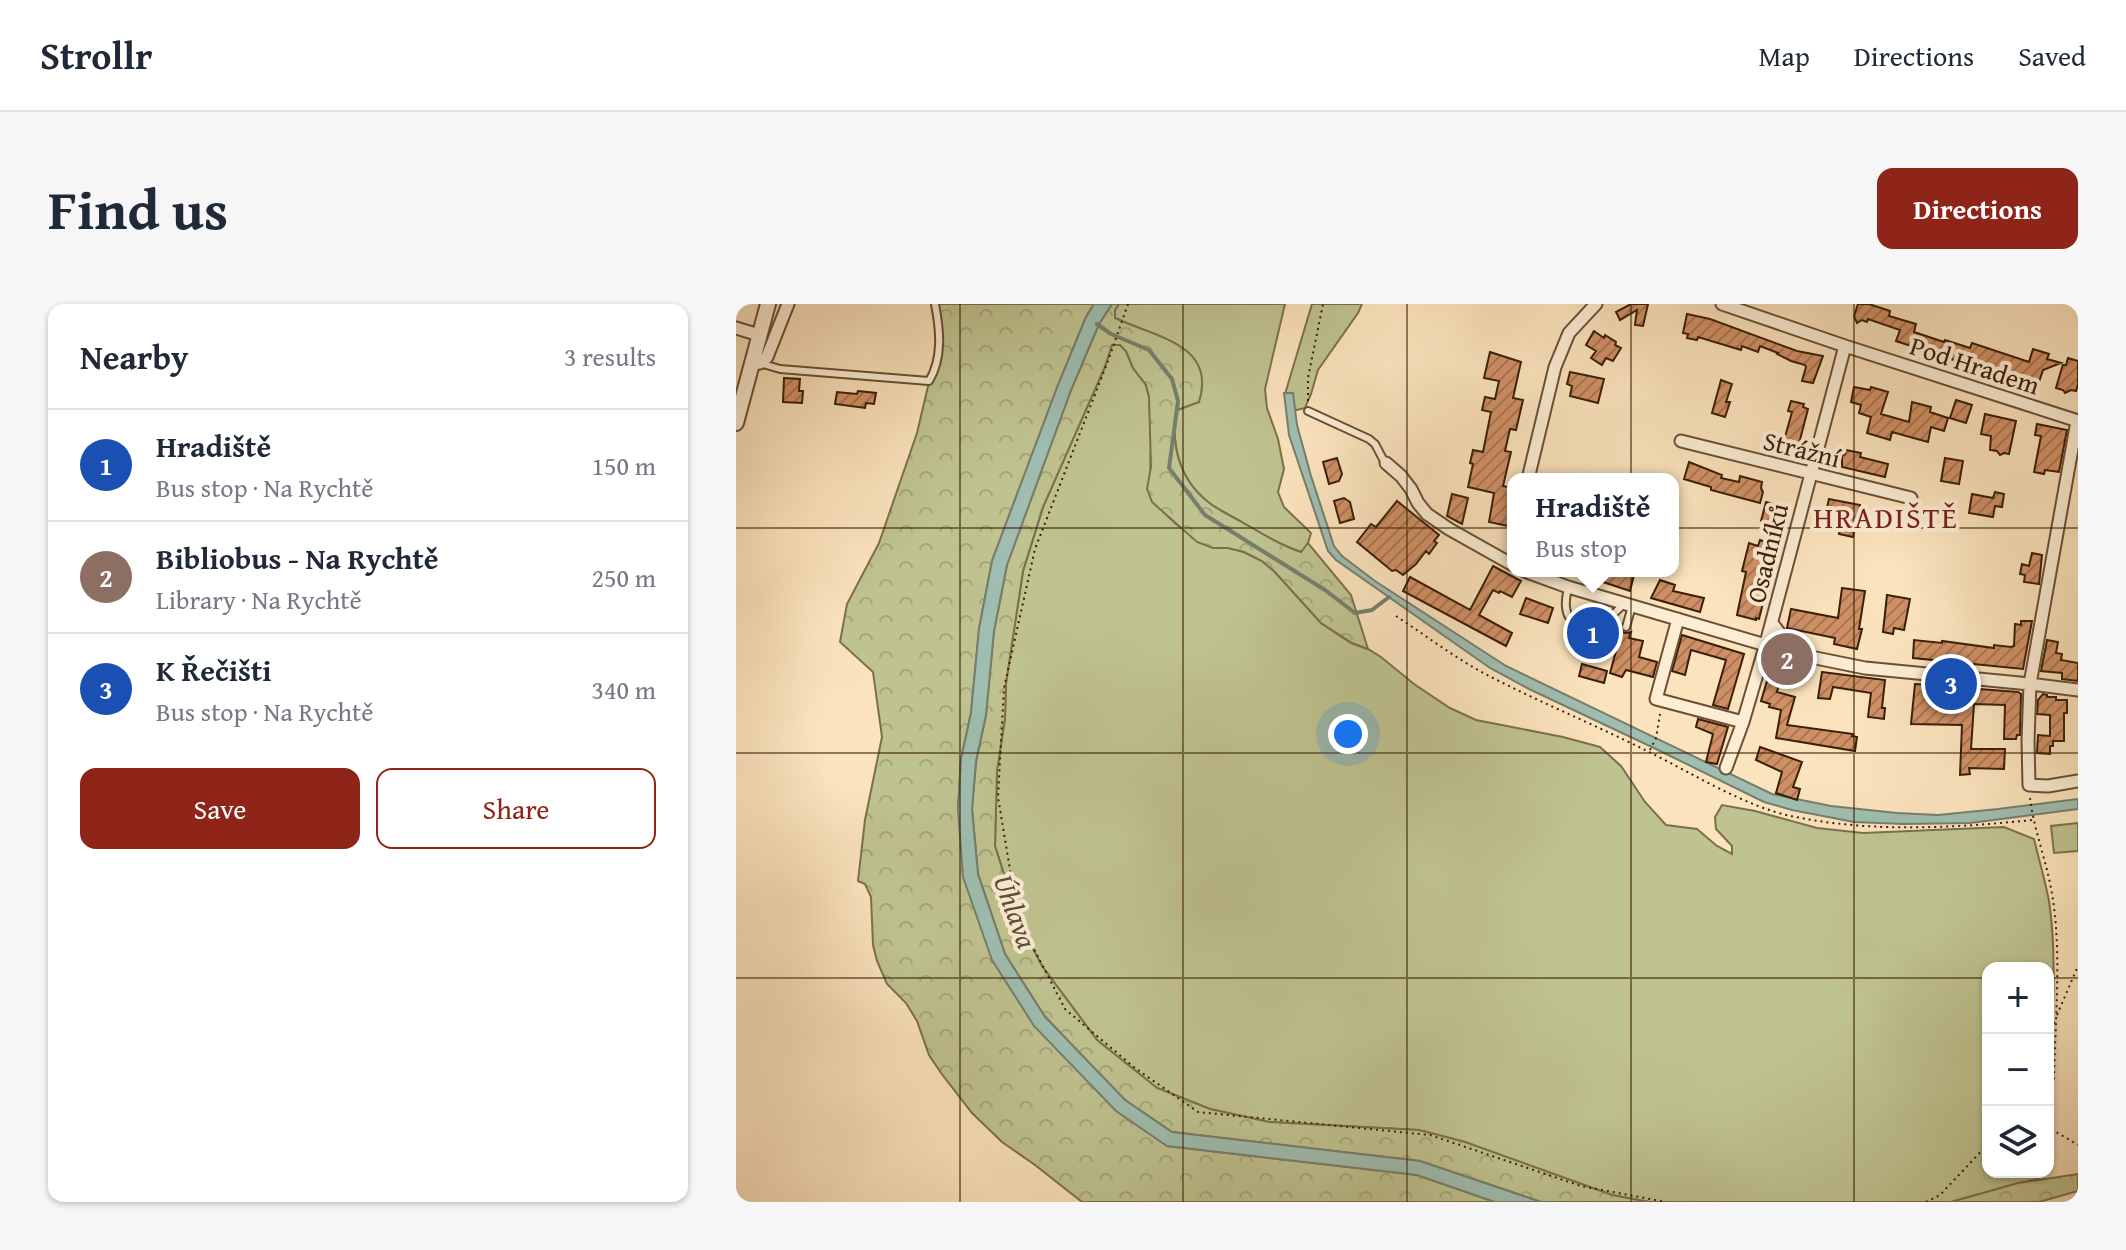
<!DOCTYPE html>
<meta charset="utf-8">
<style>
body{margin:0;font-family:"Gentium Book Plus",serif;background:#f6f6f7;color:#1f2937}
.controls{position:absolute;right:24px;bottom:24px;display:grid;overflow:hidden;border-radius:16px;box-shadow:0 2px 6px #0004}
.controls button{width:72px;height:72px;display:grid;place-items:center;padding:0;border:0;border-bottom:2px solid #e0e1e3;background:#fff;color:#1f2937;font:40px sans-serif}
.you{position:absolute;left:612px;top:430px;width:28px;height:28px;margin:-20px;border:6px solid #fff;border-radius:50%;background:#1a73e8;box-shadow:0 0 0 12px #1a73e833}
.badge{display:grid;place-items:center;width:52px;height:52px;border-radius:50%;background:#8f2418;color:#fff;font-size:26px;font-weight:700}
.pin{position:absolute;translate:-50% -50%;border:4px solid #fff;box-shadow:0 2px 8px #0006}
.popup{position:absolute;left:771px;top:169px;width:172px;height:104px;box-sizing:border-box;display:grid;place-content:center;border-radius:16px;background:#fff;filter:drop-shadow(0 2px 6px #0005);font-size:26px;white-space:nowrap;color:#747a83}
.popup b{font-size:30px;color:#1f2937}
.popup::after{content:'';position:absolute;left:50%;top:100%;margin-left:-16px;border:16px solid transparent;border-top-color:#fff}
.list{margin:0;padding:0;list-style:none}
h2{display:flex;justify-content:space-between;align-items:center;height:104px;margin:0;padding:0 32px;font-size:34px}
h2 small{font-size:26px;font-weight:400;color:#747a83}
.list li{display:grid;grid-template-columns:52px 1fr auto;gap:24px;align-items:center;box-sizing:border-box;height:112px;padding:0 32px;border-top:2px solid #e0e1e3}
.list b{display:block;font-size:30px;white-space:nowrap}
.list p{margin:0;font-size:26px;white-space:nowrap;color:#747a83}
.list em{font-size:26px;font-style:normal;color:#747a83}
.actions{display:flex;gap:16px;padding:24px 32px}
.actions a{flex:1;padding:18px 0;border:2px solid #8f2418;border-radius:16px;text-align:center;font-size:28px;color:#8f2418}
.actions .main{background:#8f2418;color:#fff}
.icon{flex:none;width:44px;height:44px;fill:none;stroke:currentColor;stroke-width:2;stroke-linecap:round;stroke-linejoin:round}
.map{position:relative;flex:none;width:1342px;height:898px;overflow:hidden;border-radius:16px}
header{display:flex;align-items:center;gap:48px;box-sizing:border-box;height:112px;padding:0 40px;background:#fff;border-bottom:2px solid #e0e1e3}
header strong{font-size:38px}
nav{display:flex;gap:44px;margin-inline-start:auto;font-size:28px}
.intro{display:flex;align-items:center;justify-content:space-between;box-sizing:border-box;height:192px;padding:0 48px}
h1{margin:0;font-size:56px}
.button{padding:20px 36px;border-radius:16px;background:#8f2418;color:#fff;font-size:28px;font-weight:700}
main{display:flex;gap:48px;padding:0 48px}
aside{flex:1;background:#fff;border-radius:16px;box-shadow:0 2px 6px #0004}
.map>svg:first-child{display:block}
.green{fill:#bfc390;stroke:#7c704c;stroke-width:2}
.forest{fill:url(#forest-crowns);stroke:#7c704c;stroke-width:2}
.water{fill:#9fbeb1;stroke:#777e6d;stroke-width:2}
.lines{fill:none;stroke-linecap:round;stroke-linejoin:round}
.stream{stroke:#777e6d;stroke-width:4}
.building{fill:url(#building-hatch);stroke:#3a1e07;stroke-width:2}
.service-casing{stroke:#6a4f34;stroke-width:10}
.minor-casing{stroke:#6a4f34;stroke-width:15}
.tertiary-casing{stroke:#6a4f34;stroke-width:18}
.path{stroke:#3a1e07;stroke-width:2;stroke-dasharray:2 4;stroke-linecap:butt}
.service{stroke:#fcedd4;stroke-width:6}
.minor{stroke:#fcedd4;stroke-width:11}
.tertiary{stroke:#fcedd4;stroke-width:14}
.grid{fill:none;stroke:#3a1e07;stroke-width:2;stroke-opacity:0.55}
.labels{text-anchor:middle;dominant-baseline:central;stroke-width:8;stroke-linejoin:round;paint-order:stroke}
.street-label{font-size:26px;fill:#3a1e07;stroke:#fcedd4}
.water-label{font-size:28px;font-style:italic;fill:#584e3a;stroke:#fcedd4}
.quarter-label{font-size:30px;letter-spacing:2px;fill:#7a1f14;stroke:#fcedd4}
</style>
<header>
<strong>Strollr</strong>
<nav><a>Map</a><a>Directions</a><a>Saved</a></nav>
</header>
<div class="intro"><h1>Find us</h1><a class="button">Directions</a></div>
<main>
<aside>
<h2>Nearby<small>3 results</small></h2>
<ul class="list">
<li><span class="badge" style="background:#1a4fb4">1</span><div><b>Hradiště</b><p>Bus stop · Na Rychtě</p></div><em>150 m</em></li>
<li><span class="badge" style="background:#8d6e63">2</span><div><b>Bibliobus - Na Rychtě</b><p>Library · Na Rychtě</p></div><em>250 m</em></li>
<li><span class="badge" style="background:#1a4fb4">3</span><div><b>K Řečišti</b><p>Bus stop · Na Rychtě</p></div><em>340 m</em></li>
</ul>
<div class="actions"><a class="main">Save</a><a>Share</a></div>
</aside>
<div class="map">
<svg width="1342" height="898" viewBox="0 0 1342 898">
<defs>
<pattern id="forest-crowns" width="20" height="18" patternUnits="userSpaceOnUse" patternTransform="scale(2)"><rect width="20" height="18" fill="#bfc390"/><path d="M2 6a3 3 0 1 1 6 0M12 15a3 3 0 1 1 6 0" fill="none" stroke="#a5a77b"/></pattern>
<pattern id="building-hatch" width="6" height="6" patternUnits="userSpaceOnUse" patternTransform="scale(2)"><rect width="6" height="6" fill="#d09065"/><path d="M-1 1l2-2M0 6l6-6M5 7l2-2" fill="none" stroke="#aa7551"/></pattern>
</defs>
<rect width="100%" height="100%" fill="#fbe3bd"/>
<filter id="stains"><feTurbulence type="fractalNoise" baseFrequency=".0025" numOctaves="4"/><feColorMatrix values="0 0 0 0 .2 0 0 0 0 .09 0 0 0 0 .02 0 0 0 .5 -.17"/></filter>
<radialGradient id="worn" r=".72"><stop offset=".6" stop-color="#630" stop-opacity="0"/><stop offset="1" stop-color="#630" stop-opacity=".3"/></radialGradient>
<path class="green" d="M383 0H549L529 85 531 104 542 135 548 165 542 188 548 203 575 229 572 239 566 248C546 242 528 231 511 221 498 213 485 207 473 199 444 177 434 140 441 106L463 98 440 40 379 14V6Z
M576 0H626L622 9 582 66 575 90 569 104 561 106 551 102 549 90Z
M376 41H384L390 47 397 64 410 81 413 93 415 139 414 173 417 198 440 220 477 244H492L508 248 526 257 538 267 585 319 615 339 632 345 645 353 678 380 714 404 740 416 827 433 864 443 885 462 909 498 930 521 961 525 981 542 996 550V542L980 525 979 513 986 501 1019 507 1081 524 1127 529 1268 523 1298 535C1303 556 1309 576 1313 597 1321 650 1317 712 1313 766L1312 769V664H1252V868H1309L1307 873 1215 898H913L876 891 729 838 683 826 533 818 474 805 421 784 361 736 306 662 284 621 259 542 261 467 269 414 270 379 287 267 307 203 368 65Z
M1342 519V547L1318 549 1315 522Z"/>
<path class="forest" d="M197 0H358L350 13 322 81 256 257 243 325 235 409 225 455 222 505 256 656 431 842 681 871 759 898H346L299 861 266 838 236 809 205 769 193 751 181 717 170 699 151 680 141 657 137 641 135 593 129 580 122 577 129 516 146 433 137 368 104 338 111 300 143 239 181 129 201 44 199 6Z
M376 0H383L379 6V14C419 33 481 40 463 98L441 106C434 140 443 174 471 197 481 206 496 212 509 220 527 230 545 242 565 248L572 239 615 291 632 345 616 339 585 319 538 267 526 257 508 248 492 244H477L461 238 416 198 411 185 415 163 413 93 410 81 397 64 390 47 384 41H376L368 65 307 203 287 267 270 379 269 414 261 467 259 542 284 620 306 662 361 736 421 784 474 805 533 818 683 826 729 838 876 891 913 898H805L684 857 436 828 389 796 309 713 269 650 242 570 236 505 240 457 250 411 258 327 271 261 335 86 363 20Z
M1342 870V887L1303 898H1215L1282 879Z"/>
<path class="water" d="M358 0H376L363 20 335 86 271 261 258 327 250 411 240 457 236 505 242 570 269 650 309 713 389 796 436 828 684 857 805 898H759L681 871 431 842 380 807 298 722 256 656 227 573 222 505 225 455 235 409 243 325 256 257 322 81 350 13Z
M548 89H557L561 121 575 172 598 242 606 252 639 277 770 362 1036 490 1095 502 1161 509 1202 511 1262 505 1342 495V505L1234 519 1167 520 1118 518 1056 506 1028 498 918 444 793 385 754 364 600 256 592 247 553 131Z"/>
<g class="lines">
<path class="stream" d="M361 20 375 30 413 46 436 75 442 97 433 164 469 211 589 286 619 309 636 306 653 293"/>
</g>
<path class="building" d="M895 0H912L907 22 899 21 901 6 884 16 880 8Z
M1122 0H1133L1154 7 1153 12 1180 20 1178 28 1208 38 1209 36 1234 44 1236 39 1293 58 1297 45 1313 50 1311 55 1325 59 1307 66 1303 78 1238 59 1237 61 1224 57V58L1160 37 1164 26 1132 15 1131 18 1126 16 1121 19 1118 12Z
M951 10 974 15 1061 47 1087 52 1077 79 1066 77 1070 63 1069 61 1055 57 1041 50 1042 49 1024 42 1022 48 1006 42 1005 46 962 33 961 36 951 34 952 30 947 29Z
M858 27 868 34 869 31 880 38 879 41 885 44 877 57 870 54 866 61 855 54 860 47 850 41Z
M754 48 785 58 777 94 787 96 780 126 774 125 769 147 775 148 767 182 777 184V223L753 218 758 189 732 183 737 160 734 159 737 146 747 148 755 108 746 106 749 93 759 95 763 77 748 74Z
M1332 54 1342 57V80L1340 87 1335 86 1329 89 1327 86 1320 84 1327 60 1330 61Z
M834 68 868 75 862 99 834 92 836 82 831 80Z
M48 74 64 75 63 87H67L66 99 47 98Z
M985 76 996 80 990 98H994L989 113 976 109Z
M1118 83 1134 86 1135 83 1152 88 1145 110 1173 118 1176 98 1195 103 1194 108 1212 114 1208 127 1195 123 1192 138 1156 128 1154 136 1131 129 1135 113 1123 109 1125 101 1115 98Z
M122 87 140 89 138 100 130 99 129 104 99 100 101 88 121 90Z
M1220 96 1236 101 1230 119 1214 114Z
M1055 97 1068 100 1067 103 1072 105 1060 151 1045 147 1056 108 1052 107Z
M1249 110 1280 117 1273 150 1268 149 1264 151 1261 147 1254 146 1255 132 1245 130Z
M1301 120 1331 126 1323 168 1309 166 1308 170 1298 168 1305 132 1299 131Z
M1110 146 1125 149 1124 153 1152 160 1149 173 1106 163V152L1109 150Z
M601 154 606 170 603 177 593 180 587 158Z
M1209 154 1227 157 1223 180 1205 177Z
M953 158 986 171 985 174 1003 178 1004 172 1026 178 1025 184 1027 188 1024 199 975 186V183L948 175Z
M1259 188 1268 190 1266 203 1259 202 1257 213 1233 209 1236 190 1257 194Z
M716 190 732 194 726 220 711 212Z
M608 194 614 198 618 215 604 219 598 197Z
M1093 195 1124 201 1117 233 1103 230 1106 213 1090 208Z
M661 197 703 231 698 237 701 239 693 250 690 247 680 260 667 271 660 266 656 267 621 238 635 220 640 223Z
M1030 198 1047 203 1045 208 1048 209 1040 240 1025 217Z
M1024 236 1045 243 1032 288 1030 287 1023 315 1020 314V316L1001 311 1010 268 1006 267 1013 239 1022 242Z
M1296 249 1306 251 1303 280 1288 278 1289 271 1284 270 1286 260 1293 262Z
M757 262 785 277 776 293 764 287 763 289 757 286 743 311 776 329 770 342 667 287 674 273 734 306Z
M867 267H899L894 287 864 277Z
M924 276 939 281 937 287 968 294 964 308 915 294Z
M1106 284 1129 287 1123 325H1126L1121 345 1098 340 1099 334 1051 324 1055 305 1102 314Z
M1151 291 1174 295 1168 326 1158 324 1157 330 1147 328Z
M790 294 817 304 812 319 784 310Z
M1285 317H1296L1287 365 1177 354 1178 336 1206 339V337L1258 344V341L1275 343 1278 342 1279 320 1285 321Z
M880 324 889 329 895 328 893 334 907 337 903 353 921 358 917 373 890 366 886 373 874 369 880 347 876 346 875 342Z
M946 331 1008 350 992 405 977 401 990 356 955 346 949 371 936 367Z
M1311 336 1322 338 1320 349 1326 350 1325 356 1342 359V377L1326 375V369L1305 367Z
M846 360 871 367 868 379 843 372Z
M1086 368 1149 376 1146 404H1149L1148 415 1132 413 1135 389 1097 383 1094 395 1082 394Z
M1031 377 1043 380 1041 388 1059 393 1051 421 1117 430 1116 432 1121 433 1119 447 1040 434 1045 406 1033 403 1034 400 1025 397Z
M1179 380 1282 388 1285 390 1284 431H1281L1280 435H1268L1269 401 1238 400 1235 445H1269L1268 465 1233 464 1234 470 1224 471 1226 421 1175 420Z
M1307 390 1311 391V393H1320V396H1331V409H1328V437H1317V442H1314V450L1301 449 1302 431 1314 432V411L1301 410 1302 396Z
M962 415 992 423 981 460 970 458 977 430 960 423Z
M1024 443 1066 458 1057 483 1064 485 1061 496 1040 489 1046 468 1020 456Z"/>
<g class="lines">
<g class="service-casing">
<path id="service" d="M24 59 44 65 193 77C207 54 204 26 199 0
M572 107 633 135 639 140 649 159
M832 283C831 290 829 296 830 303 831 319 849 328 863 320 873 316 880 307 888 300
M890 323 896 302"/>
</g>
<g class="minor-casing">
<path id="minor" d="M986 0 1109 42 1342 117
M0 24 23 31
M15 60 24 59 31 53 52 0
M1341 117 1294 380 1292 437 1293 481 1312 482 1342 477
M945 137 1175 194
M650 159 665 172 675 185 682 199 691 210 713 225 777 261
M792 175 819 63 833 29 860 0
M788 267 832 283 1060 350 1129 364 1294 380 1342 386
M942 315 920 395 1007 418
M1036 319 1059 350
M990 464 1007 418 1029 343 1109 42"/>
</g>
<g class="tertiary-casing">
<path id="tertiary" d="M0 119 32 0"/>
</g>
<path class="path" d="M392 0 372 57 299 245 268 384 262 493 282 614 329 705 399 764 462 808 694 831 845 882 930 898
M572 97V74L587 0
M660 312C692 333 723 357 757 374 810 401 864 423 917 450 957 470 1011 503 1055 512 1135 529 1216 524 1297 516
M914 446 920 434 924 410
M1294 494C1298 527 1311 558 1316 590 1326 647 1319 717 1318 775L1312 797
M1321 711 1342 662
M1312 730 1319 717
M1312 820 1320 828 1342 841
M1190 898 1204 891 1252 840"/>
<use href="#service" class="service"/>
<use href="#minor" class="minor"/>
<use href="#tertiary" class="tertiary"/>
</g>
<path class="grid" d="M224 0V898M447 0V898M671 0V898M895 0V898M1118 0V898M0 224H1342M0 449H1342M0 674H1252M1312 674H1342"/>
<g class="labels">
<g class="street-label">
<text transform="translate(1239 61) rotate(18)">Pod Hradem</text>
<text transform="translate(1066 145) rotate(14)">Strážní</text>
<text transform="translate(1031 249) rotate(-76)">Osadníků</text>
</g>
<g class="water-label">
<text transform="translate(280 607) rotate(70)">Úhlava</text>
</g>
<g class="quarter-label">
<text x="1150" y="213">HRADIŠTĚ</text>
</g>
</g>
<rect width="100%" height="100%" filter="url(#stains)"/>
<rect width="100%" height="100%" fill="url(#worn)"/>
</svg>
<div class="controls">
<button>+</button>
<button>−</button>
<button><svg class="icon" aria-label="layers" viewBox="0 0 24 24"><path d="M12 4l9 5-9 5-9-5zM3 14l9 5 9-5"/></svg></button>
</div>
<div class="you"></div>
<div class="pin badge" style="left:857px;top:329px;background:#1a4fb4">1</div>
<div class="popup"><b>Hradiště</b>Bus stop</div>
<div class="pin badge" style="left:1051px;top:355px;background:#8d6e63">2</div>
<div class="pin badge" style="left:1215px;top:380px;background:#1a4fb4">3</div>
</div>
</main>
